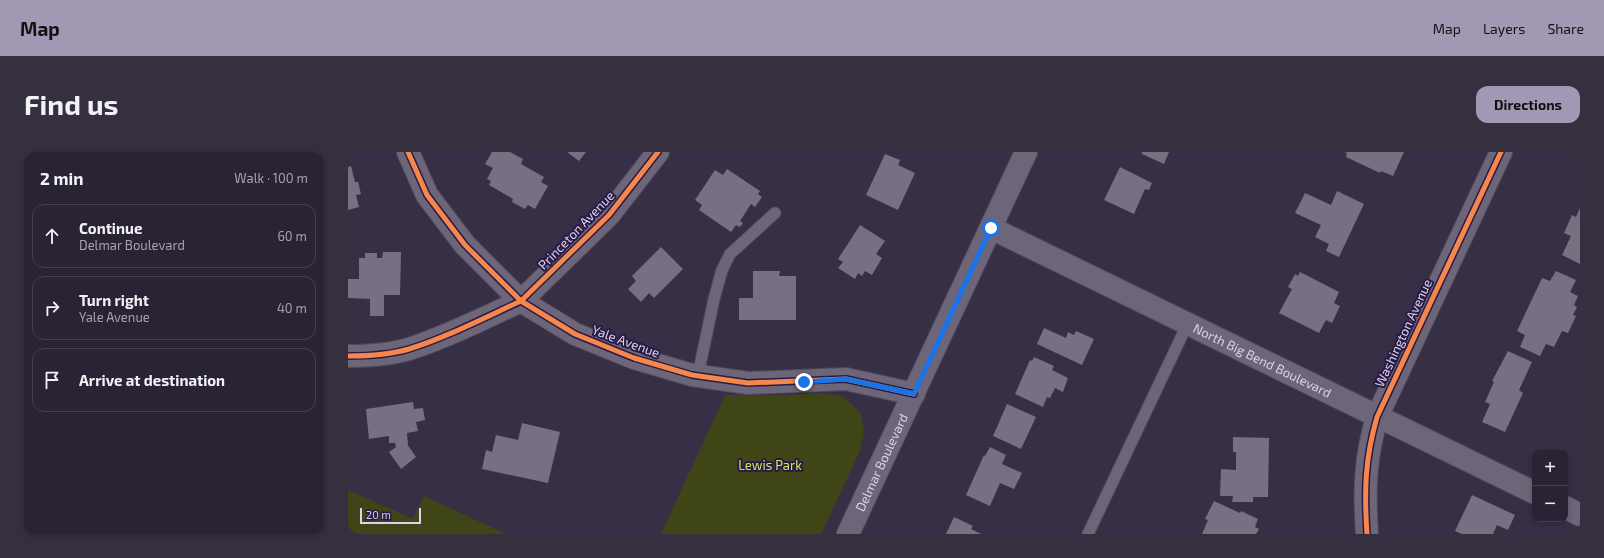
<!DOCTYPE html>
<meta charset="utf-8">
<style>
body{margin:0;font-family:"Exo 2",sans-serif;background:#352f40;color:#f1f3f6}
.controls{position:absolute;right:12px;bottom:12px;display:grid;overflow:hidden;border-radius:8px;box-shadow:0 2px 6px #0003}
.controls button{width:36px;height:36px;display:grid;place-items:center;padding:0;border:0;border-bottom:1px solid #45404f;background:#292334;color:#f1f3f6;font:20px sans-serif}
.scale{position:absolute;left:12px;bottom:10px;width:61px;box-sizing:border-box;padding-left:4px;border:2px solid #dad2ee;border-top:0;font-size:11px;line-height:14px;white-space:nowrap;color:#dad2ee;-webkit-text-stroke:3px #2a1b45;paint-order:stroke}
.stop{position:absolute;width:12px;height:12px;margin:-9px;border:3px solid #1a73e8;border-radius:50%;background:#fff}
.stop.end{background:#1a73e8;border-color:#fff;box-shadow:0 1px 4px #0008}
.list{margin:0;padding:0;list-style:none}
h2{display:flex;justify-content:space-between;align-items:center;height:52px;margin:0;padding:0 16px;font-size:17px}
h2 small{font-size:13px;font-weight:400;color:#a5a4ac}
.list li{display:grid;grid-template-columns:26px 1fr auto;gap:12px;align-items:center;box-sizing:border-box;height:64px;margin:0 8px 8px;padding:0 8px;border:1px solid #45404f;border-radius:12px}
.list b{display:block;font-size:15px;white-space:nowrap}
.list p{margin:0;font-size:13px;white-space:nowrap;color:#a5a4ac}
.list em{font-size:13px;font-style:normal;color:#a5a4ac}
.icon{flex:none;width:22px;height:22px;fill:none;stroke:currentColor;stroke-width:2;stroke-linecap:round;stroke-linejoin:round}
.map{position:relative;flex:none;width:1232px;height:382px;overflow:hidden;border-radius:12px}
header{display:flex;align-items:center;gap:24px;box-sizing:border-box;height:56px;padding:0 20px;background:#a199b3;color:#111}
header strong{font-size:19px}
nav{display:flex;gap:22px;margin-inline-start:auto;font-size:14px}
.intro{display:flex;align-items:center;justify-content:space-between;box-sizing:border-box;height:96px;padding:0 24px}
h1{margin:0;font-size:28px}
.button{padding:10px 18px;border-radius:12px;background:#a199b3;color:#111;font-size:14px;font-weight:700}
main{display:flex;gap:24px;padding:0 24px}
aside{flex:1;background:#292334;border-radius:12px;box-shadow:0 2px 6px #0003}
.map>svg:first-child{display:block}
.green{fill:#404517}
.building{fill:#796f82}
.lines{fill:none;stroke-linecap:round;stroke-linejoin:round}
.lane-casing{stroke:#514a5e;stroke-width:13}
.street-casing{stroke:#514a5e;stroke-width:24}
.secondary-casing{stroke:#514a5e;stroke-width:24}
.lane{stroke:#6d6679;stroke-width:11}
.street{stroke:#6d6679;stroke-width:22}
.secondary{stroke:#6d6679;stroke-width:22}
.cycleway-casing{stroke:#2a1b45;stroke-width:8}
.cycleway{stroke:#f5874c;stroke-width:5}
.route{stroke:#1a73e8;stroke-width:5}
.labels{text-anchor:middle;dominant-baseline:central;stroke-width:4;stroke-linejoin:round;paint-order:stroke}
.street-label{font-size:13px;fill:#dad2ee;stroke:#2a1b45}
.park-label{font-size:13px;fill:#d1e75f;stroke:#2a1b45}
</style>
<header>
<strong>Map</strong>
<nav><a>Map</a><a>Layers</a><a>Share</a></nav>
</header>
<div class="intro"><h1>Find us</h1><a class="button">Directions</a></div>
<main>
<aside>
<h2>2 min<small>Walk · 100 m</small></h2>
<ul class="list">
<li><svg class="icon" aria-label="ahead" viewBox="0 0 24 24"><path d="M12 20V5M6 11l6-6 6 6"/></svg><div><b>Continue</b><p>Delmar Boulevard</p></div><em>60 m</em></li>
<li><svg class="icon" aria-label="right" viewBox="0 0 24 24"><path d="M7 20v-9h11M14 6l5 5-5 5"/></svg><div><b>Turn right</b><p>Yale Avenue</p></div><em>40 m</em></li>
<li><svg class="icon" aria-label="arrive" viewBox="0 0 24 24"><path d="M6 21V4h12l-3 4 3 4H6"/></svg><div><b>Arrive at destination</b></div></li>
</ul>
</aside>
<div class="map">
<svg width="1232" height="382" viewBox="0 0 1232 382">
<rect width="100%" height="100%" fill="#372f46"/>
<path class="green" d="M473 241 494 244 504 253 513 262 516 280 512 299 473 382H313L377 243H441Z
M0 338 65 367 76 344 158 382H0Z"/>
<path class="building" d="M144 0H162L175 7 173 12 196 25 193 30 200 34 187 57 180 53 177 57 164 50 165 47 141 33 143 29 139 27 145 16 137 12Z
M219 0H238L231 9Z
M794 0H821L816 12 794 2Z
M996 0H1056L1045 24 1033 19 1032 21 998 5 999 1Z
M537 2 552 8 550 13 567 21 550 58 518 43Z
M3 14 7 30H10L13 42 8 43 11 55 0 58V15Z
M772 15 804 31 801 38 797 37 786 62 756 48Z
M379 17 412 39 410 42 414 45 407 55 403 52 392 69 395 71 392 75 388 73 383 80 351 58 354 53 347 48 367 18 375 23Z
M989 39 1016 52 991 105 978 99 981 92 967 85 973 73 947 61 957 41 983 53Z
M1232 56V112L1214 103 1223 84 1216 81 1224 63 1228 65Z
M512 73 537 89 528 102 534 106 524 123 517 119 514 124 510 121 507 127 490 116 495 110 490 107Z
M313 95 335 117 306 146 301 141 293 150 280 137 288 129 284 124Z
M35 100H53L52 143H36V164H22V147L0 146V127H11V106H17V101H29V106H34Z
M405 119H432L431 124H448V168H391V146H405Z
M1208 119 1228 128 1222 140 1230 144 1226 153 1229 155 1225 163 1228 164 1220 181 1214 179 1206 195 1198 192 1192 204 1172 195 1177 183 1169 179 1194 126 1202 129Z
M952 120 991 140 986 151 992 154 984 171 978 168 971 181 931 161 944 137 940 135 947 122 950 124Z
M696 176 718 186 720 180 726 183 728 179 746 187 734 213 689 192Z
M1160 199 1184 210 1171 238 1175 241 1157 280 1134 270 1142 252 1137 250 1146 230 1144 229Z
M686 205 706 214 704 218 720 226 715 240 707 236 702 246 699 245 695 255 667 242 682 208 684 209Z
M65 250 66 257 75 256 77 268 68 270 70 279 59 281 60 292H59L68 305 53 317 41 300 48 295 47 291H41V284L21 287 18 257Z
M659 252 688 265 673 297 645 284Z
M174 271 212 280 200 331 134 317 138 298 144 300 148 283 170 288Z
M885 285 921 286 920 345H905V350H884L885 344H872L873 317 888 318V300H885Z
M642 295 658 303 654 312 674 321 666 337 652 331 642 354 618 343 636 303 637 304Z
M1124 343 1167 363 1160 378 1149 373 1145 382H1114L1107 379Z
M866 349 892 361 893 359 910 367 907 375 911 377 908 382H854L860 368 857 367Z
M606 365 625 374 623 377 633 382H598Z"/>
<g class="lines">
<g class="lane-casing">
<path id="lane" d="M350 223 366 147 374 118 382 102 427 61
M740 382 839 173"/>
</g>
<g class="street-casing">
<path id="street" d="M60 0 79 43 117 93 173 149 261 63 310 0
M0 204C20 204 41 203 61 197 99 185 136 166 173 149L227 182 286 206 344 223 400 231 498 227 566 242
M1019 382C1016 338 1017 307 1029 265L1153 0"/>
</g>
<g class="secondary-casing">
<g id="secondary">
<path id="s1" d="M643 76 1187 341"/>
<path d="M1217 355 1232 363"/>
<path id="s2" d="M500 382 678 0"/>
</g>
</g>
<use href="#lane" class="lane"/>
<use href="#street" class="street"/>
<use href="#secondary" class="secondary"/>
<g class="cycleway-casing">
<path id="cycleway" d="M60 0 79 43 117 93 173 149 261 63 310 0
M0 204C20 204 41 203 61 197 99 185 136 166 173 149L227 182 286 206 344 223 400 231 498 227 566 242
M1019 382C1016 338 1017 307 1029 265L1153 0"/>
</g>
<use href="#cycleway" class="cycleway"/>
</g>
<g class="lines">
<path class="route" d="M456 230 498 227 566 242 643 76"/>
</g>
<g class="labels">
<g class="street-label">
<text transform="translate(228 78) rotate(-46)">Princeton Avenue</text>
<text transform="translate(1055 181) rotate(-65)">Washington Avenue</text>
<text transform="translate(278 189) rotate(20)">Yale Avenue</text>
<text stroke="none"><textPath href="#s1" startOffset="302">North Big Bend Boulevard</textPath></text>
<text stroke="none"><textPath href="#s2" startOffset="79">Delmar Boulevard</textPath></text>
</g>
<g class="park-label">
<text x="422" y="313">Lewis Park</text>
</g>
</g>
</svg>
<div class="controls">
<button>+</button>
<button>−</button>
</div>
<div class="scale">20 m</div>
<div class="stop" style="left:643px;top:76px"></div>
<div class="stop end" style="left:456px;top:230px"></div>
</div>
</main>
